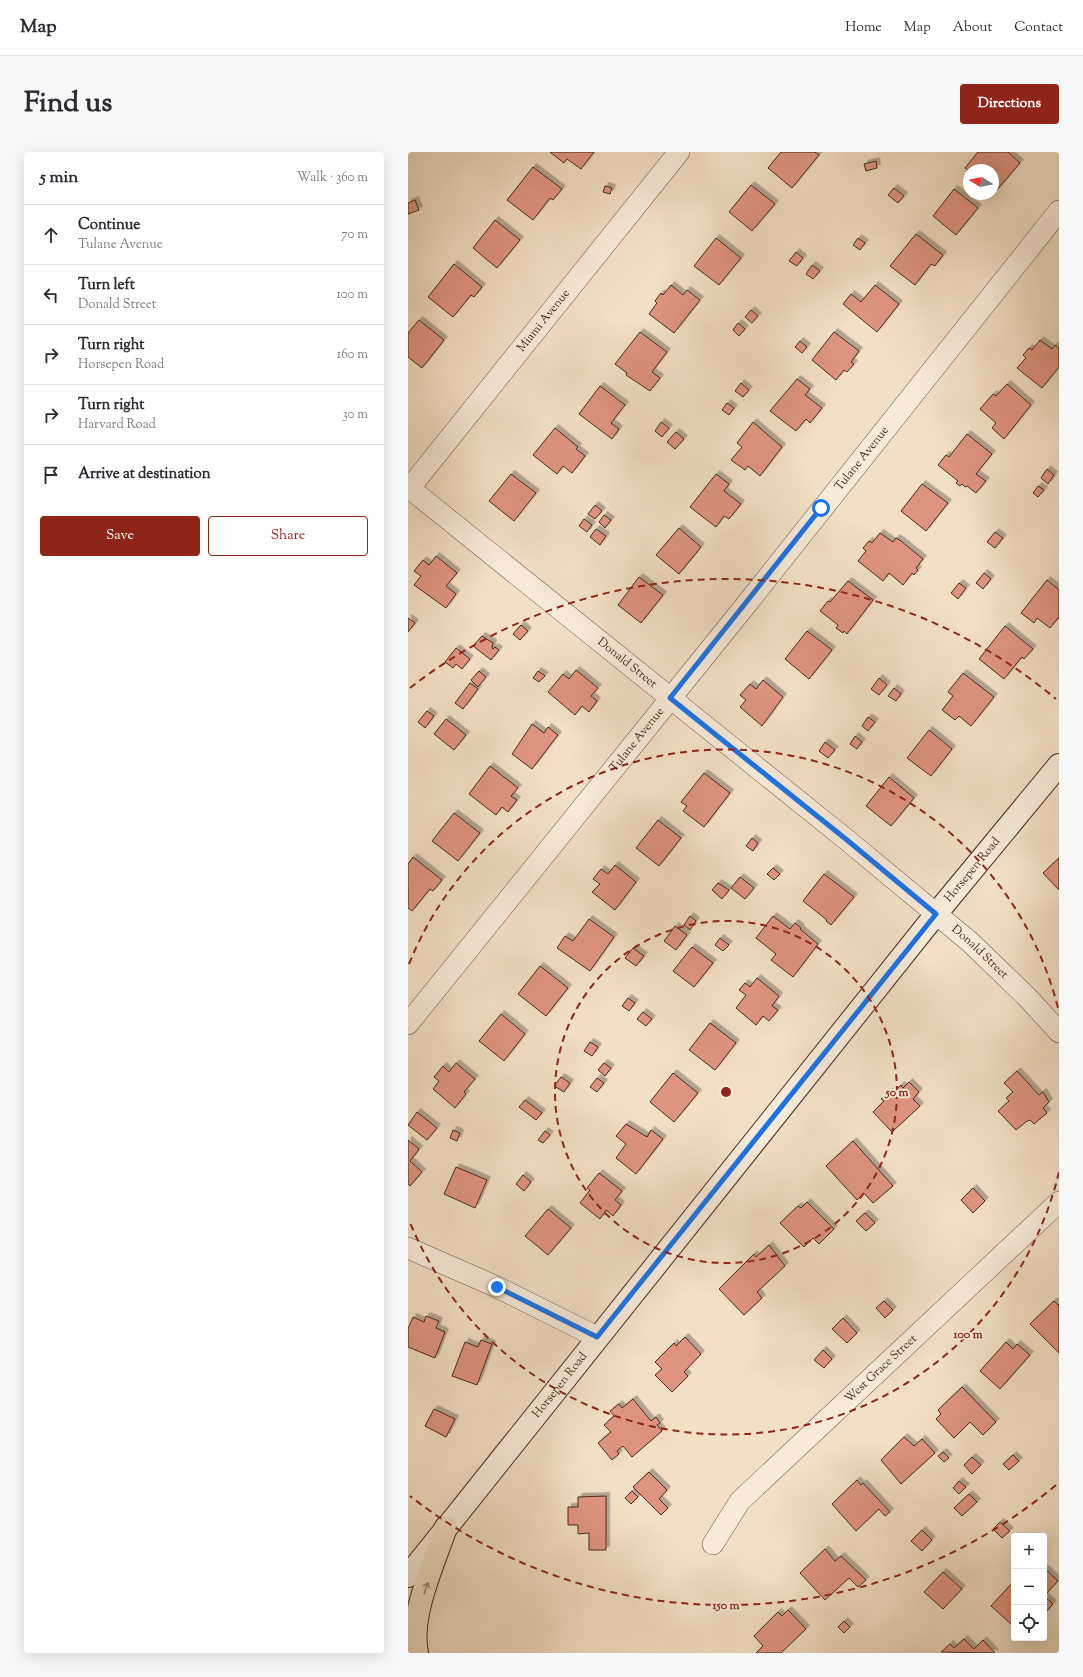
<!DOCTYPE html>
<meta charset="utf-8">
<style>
body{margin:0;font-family:"Sorts Mill Goudy",serif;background:#f7f7f7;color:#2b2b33}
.controls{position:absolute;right:12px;bottom:12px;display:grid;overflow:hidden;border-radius:4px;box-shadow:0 4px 16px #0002}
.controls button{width:36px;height:36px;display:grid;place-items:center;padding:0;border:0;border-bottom:1px solid #e1e1e2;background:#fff;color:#2b2b33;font:20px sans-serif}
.compass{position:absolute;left:555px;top:12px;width:36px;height:36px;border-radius:50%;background:#fff;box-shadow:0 4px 16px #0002;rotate:280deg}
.stop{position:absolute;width:12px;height:12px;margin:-9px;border:3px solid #1a73e8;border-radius:50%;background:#fff}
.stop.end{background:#1a73e8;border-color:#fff;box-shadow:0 1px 4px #0008}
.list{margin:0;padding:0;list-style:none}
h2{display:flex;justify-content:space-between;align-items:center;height:52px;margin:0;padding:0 16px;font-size:17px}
h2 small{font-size:13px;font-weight:400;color:#7c7c81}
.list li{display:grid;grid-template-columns:26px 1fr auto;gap:12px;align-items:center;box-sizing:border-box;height:60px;padding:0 16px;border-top:1px solid #e1e1e2}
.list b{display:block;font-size:15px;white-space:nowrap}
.list p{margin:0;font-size:13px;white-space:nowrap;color:#7c7c81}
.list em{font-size:13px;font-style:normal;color:#7c7c81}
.actions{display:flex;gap:8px;padding:12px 16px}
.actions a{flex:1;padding:9px 0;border:1px solid #8f2418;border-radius:4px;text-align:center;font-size:14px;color:#8f2418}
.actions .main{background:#8f2418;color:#fff}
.icon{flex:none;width:22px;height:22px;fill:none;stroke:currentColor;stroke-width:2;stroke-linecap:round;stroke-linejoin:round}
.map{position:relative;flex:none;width:651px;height:1501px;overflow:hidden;border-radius:4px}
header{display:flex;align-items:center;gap:24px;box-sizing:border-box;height:56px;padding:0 20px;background:#fff;border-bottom:1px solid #e1e1e2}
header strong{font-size:19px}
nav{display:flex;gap:22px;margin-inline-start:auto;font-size:14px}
.intro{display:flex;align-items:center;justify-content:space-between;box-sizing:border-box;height:96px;padding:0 24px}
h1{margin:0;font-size:28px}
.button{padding:10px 18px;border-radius:4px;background:#8f2418;color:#fff;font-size:14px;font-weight:700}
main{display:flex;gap:24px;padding:0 24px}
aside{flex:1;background:#fff;border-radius:4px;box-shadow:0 4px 16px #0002}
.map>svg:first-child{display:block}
.building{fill:#df947f;stroke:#46291a;filter:url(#shadow)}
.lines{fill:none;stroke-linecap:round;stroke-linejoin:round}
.street-casing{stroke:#715644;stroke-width:22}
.secondary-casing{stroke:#46291a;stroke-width:24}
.primary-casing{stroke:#46291a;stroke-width:24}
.street{stroke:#f7ead9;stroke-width:21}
.secondary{stroke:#f7ead9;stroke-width:22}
.primary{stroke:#f2dfc4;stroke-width:22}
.oneway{stroke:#9c846f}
.route{stroke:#1a73e8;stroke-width:5}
.ring{fill:none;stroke:#8f2418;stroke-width:2;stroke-dasharray:7 5}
.labels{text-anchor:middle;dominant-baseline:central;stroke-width:4;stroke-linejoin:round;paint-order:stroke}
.street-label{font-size:12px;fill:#46291a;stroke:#f7ead9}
.centre{fill:#8f2418;stroke:#f7ead9;stroke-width:2}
.ring-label{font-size:12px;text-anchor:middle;font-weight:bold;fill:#8f2418;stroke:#f7ead9;stroke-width:4;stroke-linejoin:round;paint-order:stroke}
</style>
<header>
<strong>Map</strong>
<nav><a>Home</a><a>Map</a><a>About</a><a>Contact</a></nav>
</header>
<div class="intro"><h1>Find us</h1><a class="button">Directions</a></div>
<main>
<aside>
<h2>5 min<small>Walk · 360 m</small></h2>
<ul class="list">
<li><svg class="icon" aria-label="ahead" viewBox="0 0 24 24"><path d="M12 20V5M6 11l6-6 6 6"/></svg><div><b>Continue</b><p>Tulane Avenue</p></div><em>70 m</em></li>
<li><svg class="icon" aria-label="left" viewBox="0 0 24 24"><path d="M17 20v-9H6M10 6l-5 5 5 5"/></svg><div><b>Turn left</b><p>Donald Street</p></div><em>100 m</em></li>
<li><svg class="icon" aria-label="right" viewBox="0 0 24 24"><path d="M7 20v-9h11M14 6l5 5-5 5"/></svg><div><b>Turn right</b><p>Horsepen Road</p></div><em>160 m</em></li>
<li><svg class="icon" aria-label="right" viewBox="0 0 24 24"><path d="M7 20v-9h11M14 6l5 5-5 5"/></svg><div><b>Turn right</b><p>Harvard Road</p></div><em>30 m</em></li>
<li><svg class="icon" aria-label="arrive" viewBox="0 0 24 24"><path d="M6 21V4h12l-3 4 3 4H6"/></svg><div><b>Arrive at destination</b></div></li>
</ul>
<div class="actions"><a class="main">Save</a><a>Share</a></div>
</aside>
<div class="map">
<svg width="651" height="1501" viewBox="0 0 651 1501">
<defs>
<filter id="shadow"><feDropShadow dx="3.5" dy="-3.5" stdDeviation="0" flood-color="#0004"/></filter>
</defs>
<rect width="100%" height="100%" fill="#f2dfc4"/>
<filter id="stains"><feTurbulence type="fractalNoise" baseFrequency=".005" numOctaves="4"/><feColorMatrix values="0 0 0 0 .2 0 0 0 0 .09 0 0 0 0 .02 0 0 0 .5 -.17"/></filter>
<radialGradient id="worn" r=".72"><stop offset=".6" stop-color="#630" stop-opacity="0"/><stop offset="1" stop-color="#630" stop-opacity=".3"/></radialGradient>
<path class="building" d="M142 0H186L173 17 159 7 156 11Z
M373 0H407L411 3 384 36 360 16Z
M570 0H600L612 11 588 39 585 37V18L561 19 557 16Z
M468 9 469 16 458 19 456 12Z
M125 15 154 37 145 48 142 46 125 68 99 48Z
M343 33 367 52 344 79 321 60Z
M197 34 204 36 202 42 195 40Z
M486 36 496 44 490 51 480 43Z
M546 37 570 56 548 83 525 64Z
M7 48 11 58 0 62V51Z
M87 68 112 88 89 116 65 96Z
M508 82 535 103 527 114 523 112 507 133 482 114Z
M308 86 333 106 311 133 286 114Z
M450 86 457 91 452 98 445 93Z
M388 100 395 106 389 114 381 109Z
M46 112 74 135 66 145 63 143 45 165 20 145Z
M404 113 412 119 405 127 398 122Z
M263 133 275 143 279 138 292 148 266 181 241 162 249 151 247 149 253 141 255 143Z
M467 133 491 152 469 180 435 152 443 142 453 150Z
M343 158 350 164 344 171 337 165Z
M11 168 36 188 14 216 0 205V181Z
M330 171 337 177 331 184 325 178Z
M232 180 259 200 244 220 252 226 242 239 218 223 219 221 207 212Z
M426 180 451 199 443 210 446 212 439 220 436 218 428 228 404 208Z
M632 188 644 197 647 193 651 196V215L634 236 609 216 618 206 615 203 621 196 624 198Z
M392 189 399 195 394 201 387 195Z
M389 227 402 237 397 243 414 256 402 271 398 267 388 279 362 259Z
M333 231 341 238 335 245 327 239Z
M599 232 623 253 596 287 584 276 588 271 572 257 585 242 588 244Z
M192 234 217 253 203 271 211 277 204 287 171 262Z
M319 251 326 256 321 263 314 258Z
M253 270 261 276 254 285 247 279Z
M345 270 374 295 352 324 340 314 337 318 323 308 334 295 329 291Z
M147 276 170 295 168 297 177 304 164 321 155 314 149 322 125 303Z
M268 280 276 287 267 297 259 290Z
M559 282 584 302 568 322 578 329 568 341 559 334 557 335 554 332 552 334 548 331 550 329 530 313 538 303 541 305Z
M639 317 646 323 640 332 633 326Z
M103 322 128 341 106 369 81 349Z
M308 322 321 332 316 339 333 352 321 367 316 364 308 375 282 355Z
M514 332 540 351 518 379 493 359Z
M630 334 636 338 630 345 625 341Z
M187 353 194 359 187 367 180 362Z
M196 363 203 368 197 376 191 370Z
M176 367 184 373 179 380 171 374Z
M271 376 293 395 271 422 248 403Z
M188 377 198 384 192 393 182 385Z
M587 380 595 386 587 396 579 390Z
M472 381 485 390 488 386 493 389 515 407 508 416 510 418 506 423 504 421 495 433 481 421 475 429 450 409 458 399 455 396 461 389 464 391Z
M28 404 49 421 38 434 48 442 38 456 6 433 13 424 6 419 15 408 21 413Z
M576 421 583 427 575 437 568 431Z
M231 425 255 443 233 471 210 453Z
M639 428 651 438V467L650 466 642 476 629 466 626 471 613 461Z
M440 429 465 448 439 482 436 479 435 481 428 476 430 473 412 459 420 449 422 450Z
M551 431 558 436 550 447 543 441Z
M0 466 7 471 0 480Z
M113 473 120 479 112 488 105 482Z
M597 474 625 497 616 507 614 505 596 527 571 507Z
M399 479 424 498 401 527 377 507Z
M74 484 85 491 84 496 85 497 87 495 91 498 83 508 65 494Z
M48 496 62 507 54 517 48 512 45 516 37 510Z
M168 518 190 536 183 544 189 549 181 560 174 554 167 563 140 540 155 522 161 527Z
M71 519 78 525 70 535 63 528Z
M130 519 137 524 131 530 125 526Z
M555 521 586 545 563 574 551 564 547 568 534 558 545 544 540 540Z
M471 526 479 533 471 543 463 537Z
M355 528 375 545 354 574 332 555 338 548 332 543 342 532 348 537Z
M62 531 70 537 55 557 47 551Z
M486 536 493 542 488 549 480 544Z
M19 559 26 564 17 576 10 570Z
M460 565 467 570 460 579 454 574Z
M38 567 58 583 46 598 26 582Z
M124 572 136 581 140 575 150 583 124 617 104 602Z
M521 578 544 597 523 624 499 606Z
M447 584 454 590 449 597 442 592Z
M417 590 427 598 420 606 411 599Z
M82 614 110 636 103 644 109 648 100 660 94 655 88 663 61 642Z
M296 621 322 641 296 675 275 659 279 654 273 650Z
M481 625 506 646 483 674 458 654Z
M46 661 72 681 50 709 24 689Z
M250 668 273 686 251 714 228 696Z
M344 686 350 691 345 699 338 694Z
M5 705 34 728 25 739 22 737 4 759 0 756V712Z
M651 706V738L635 721Z
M207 713 228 730 207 758 184 740 192 732 185 727 193 717 200 722Z
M365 716 372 722 366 728 359 722Z
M416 722 446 745 423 773 418 769 419 768 395 749Z
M332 725 346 736 337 747 323 736Z
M310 731 321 738 314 747 304 738Z
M282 764 288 769 282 778 276 773Z
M365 764 382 777 387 771 393 776 392 777 410 792 385 825 363 808 368 802 348 786Z
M181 767 206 785 182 819 149 796 157 784 165 789Z
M267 774 279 783 268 798 256 789Z
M312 786 321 793 315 799 307 793Z
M284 795 305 811 286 835 265 819Z
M225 796 236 804 228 814 217 806Z
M132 814 160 836 138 864 110 842Z
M349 826 371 844 364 854 370 858 361 869 355 864 348 873 328 856 338 843 331 838 337 831 342 835Z
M220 846 227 851 221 859 214 854Z
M235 860 244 867 238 874 229 867Z
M93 862 117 882 96 909 71 889Z
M302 871 328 891 307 918 281 898Z
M182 890 190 895 184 904 176 899Z
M48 911 67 927 56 940 58 942 47 956 25 937 31 929 26 925 35 914 41 920Z
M196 911 203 916 197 924 190 918Z
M609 919 631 943 635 940 641 950 635 956 639 961 626 972 622 968 619 969 608 978 590 959 601 949 598 946 605 940 596 931Z
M265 921 290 941 266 970 242 950Z
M153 925 162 931 156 940 146 934Z
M189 926 196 931 189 940 182 935Z
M501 930 511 940 505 947 512 954 484 980 465 960 476 949 473 947 480 940 483 943 493 933 495 936Z
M117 948 134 961 128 968 111 955Z
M9 960 29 976 19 988 0 973Z
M218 972 239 985 243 978 255 987 228 1022 208 1006 218 992 208 984Z
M45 978 52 981 49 989 42 986Z
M137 979 142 983 135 991 130 988Z
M0 988 11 997 2 1009 14 1020 2 1034 0 1032Z
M445 989 485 1034 465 1051 456 1041 449 1048 418 1014Z
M48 1015 79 1028 67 1056 36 1042Z
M191 1021 214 1039 207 1048 213 1053 205 1064 198 1058 192 1067 172 1051 182 1038 179 1036Z
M115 1023 123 1030 116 1039 108 1032Z
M565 1036 577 1049 565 1061 553 1048Z
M399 1050 426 1077 411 1092 405 1086 396 1095 372 1071 390 1054 393 1056Z
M140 1057 163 1076 140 1103 117 1084Z
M457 1061 467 1071 458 1079 448 1069Z
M361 1093 377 1114 349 1140 354 1146 336 1163 311 1137 346 1102 348 1105Z
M476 1149 485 1158 477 1166 468 1156Z
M646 1149 650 1153 651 1152V1201L622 1172Z
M18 1164 31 1169 28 1176 37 1180 27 1206 0 1195V1177L5 1165 16 1170Z
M435 1166 449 1181 439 1191 424 1177Z
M277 1185 293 1202 276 1220 280 1224 264 1240 247 1223 254 1217 247 1210 266 1191 268 1194Z
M73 1188 84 1192 69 1233 44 1224 57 1190 70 1195Z
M598 1190 605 1197 609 1192 622 1203 592 1237 572 1219Z
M415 1198 424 1207 416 1216 406 1208Z
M554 1235 588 1270 575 1283 562 1270 546 1286 528 1267 533 1262 530 1258Z
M225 1247 243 1269 248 1265 252 1271 249 1273 254 1279 224 1305 215 1294 209 1299 211 1302 204 1308 190 1291 203 1280 196 1273 206 1264 202 1259 211 1252 214 1256Z
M26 1257 47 1267 38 1285 17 1274Z
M496 1285 506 1294 514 1287 527 1301 493 1332 473 1308Z
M535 1300 541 1306 536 1310 530 1304Z
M605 1303 611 1309 601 1318 595 1312Z
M564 1305 573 1313 564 1322 556 1313Z
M241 1320 259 1338 251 1347 260 1356 253 1363 225 1335Z
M449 1328 453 1333 455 1331 482 1360 477 1364 471 1357 448 1379 424 1352Z
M551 1329 558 1335 551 1342 545 1336Z
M224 1339 230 1345 223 1352 217 1346Z
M561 1342 569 1350 554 1364 546 1356Z
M198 1344V1398H181V1381L170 1382V1373H160V1355H170V1345Z
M592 1370 602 1379 594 1386 585 1377Z
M514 1378 524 1388 514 1399 503 1389Z
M417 1397 427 1409 433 1404 458 1428 450 1435 441 1426 417 1448 392 1421Z
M636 1416 650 1429 636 1444 645 1452 636 1462Z
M535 1420 554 1437 535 1457 516 1440Z
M606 1429V1471L604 1473 583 1454Z
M380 1458 398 1477 373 1501H348L355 1494 346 1484 370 1460 374 1464Z
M436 1469 442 1475 436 1481 430 1475Z
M556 1487 566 1497 575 1488 587 1501 533 1500 542 1492 546 1496Z"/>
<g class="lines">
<g class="street-casing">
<g id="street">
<path id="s1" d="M0 335 439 688 562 790 619 845 651 880"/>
<path id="s2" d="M0 338 271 0"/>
<path id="s3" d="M0 872 333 459 651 59"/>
<path d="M0 1096 89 1135 189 1185"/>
<path id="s4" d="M305 1392 332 1349 651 1050"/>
</g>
</g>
<g class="secondary-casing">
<g id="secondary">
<path id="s5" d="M0 1424 528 762 651 613"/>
</g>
</g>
<g class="primary-casing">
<path id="primary" d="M9 1501C1 1463 26 1412 38 1375"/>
</g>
<use href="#street" class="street"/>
<use href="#secondary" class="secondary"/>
<use href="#primary" class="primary"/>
</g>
<defs><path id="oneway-shaft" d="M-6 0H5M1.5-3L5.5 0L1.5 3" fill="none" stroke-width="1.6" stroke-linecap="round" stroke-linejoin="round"/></defs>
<use class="oneway" href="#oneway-shaft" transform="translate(18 1436) rotate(-71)"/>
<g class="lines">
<path class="route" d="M89 1135 189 1185 528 762 439 688 262 546 413 356"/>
</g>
<g class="ring">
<circle cx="318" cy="940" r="171"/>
<path d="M651 1020A342 342 0 0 1 1 1068M1 812A342 342 0 0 1 651 860"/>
<path d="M648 1333A513 513 0 0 1 2 1344M2 536A513 513 0 0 1 648 547"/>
</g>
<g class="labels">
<g class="street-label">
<text stroke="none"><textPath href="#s2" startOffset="217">Miami Avenue</textPath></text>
<text stroke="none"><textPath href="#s3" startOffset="725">Tulane Avenue</textPath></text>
<text stroke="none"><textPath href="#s1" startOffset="281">Donald Street</textPath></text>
<text stroke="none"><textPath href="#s3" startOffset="365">Tulane Avenue</textPath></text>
<text stroke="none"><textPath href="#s5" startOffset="904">Horsepen Road</textPath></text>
<text stroke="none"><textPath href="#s1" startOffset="737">Donald Street</textPath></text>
<text stroke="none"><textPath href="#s4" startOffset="244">West Grace Street</textPath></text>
<text stroke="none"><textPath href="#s5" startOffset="244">Horsepen Road</textPath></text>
</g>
</g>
<circle cx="318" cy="940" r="6" class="centre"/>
<g class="ring-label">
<text x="489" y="944">50 m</text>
<text x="560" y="1186">100 m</text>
<text x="318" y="1457">150 m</text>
</g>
<rect width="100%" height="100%" filter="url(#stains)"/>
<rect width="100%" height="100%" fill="url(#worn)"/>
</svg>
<div class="controls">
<button>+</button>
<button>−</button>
<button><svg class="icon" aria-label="locate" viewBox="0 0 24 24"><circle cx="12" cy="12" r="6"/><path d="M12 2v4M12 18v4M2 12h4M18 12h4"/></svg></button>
</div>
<svg class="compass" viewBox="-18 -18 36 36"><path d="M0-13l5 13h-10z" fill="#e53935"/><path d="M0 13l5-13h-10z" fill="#7c7c81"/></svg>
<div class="stop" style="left:413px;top:356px"></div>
<div class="stop end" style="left:89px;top:1135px"></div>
</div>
</main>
